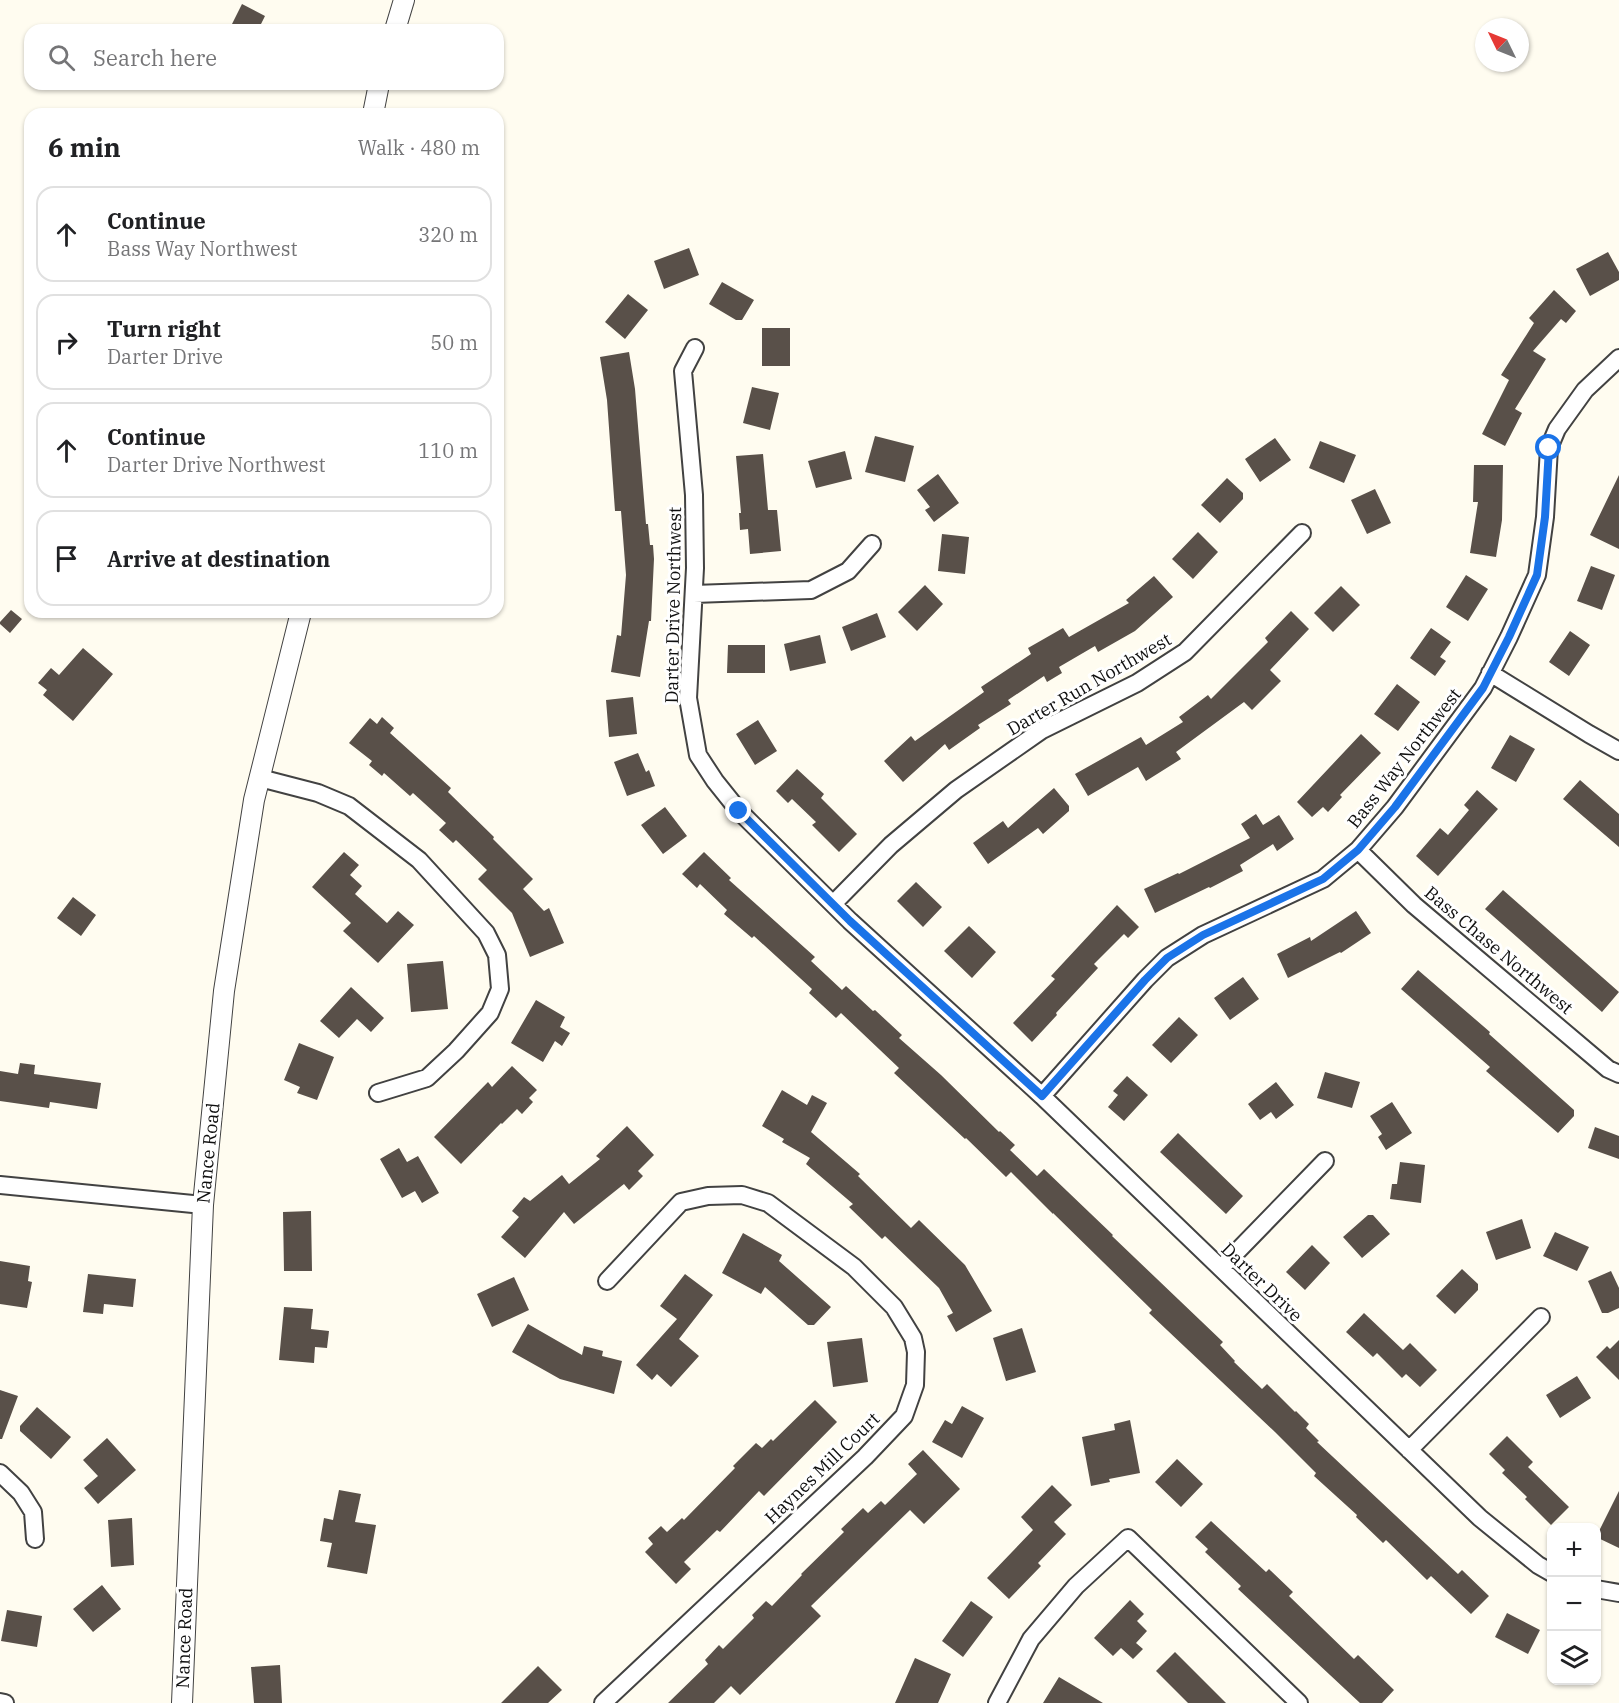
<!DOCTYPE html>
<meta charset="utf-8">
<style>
body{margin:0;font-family:"IBM Plex Serif",serif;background:#f6f6f6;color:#202124}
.controls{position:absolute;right:18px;bottom:18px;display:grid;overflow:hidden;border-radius:12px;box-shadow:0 2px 4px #0004}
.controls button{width:54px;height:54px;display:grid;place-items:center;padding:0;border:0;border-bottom:2px solid #e0e0e0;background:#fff;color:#202124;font:30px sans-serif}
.compass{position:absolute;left:1475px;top:18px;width:54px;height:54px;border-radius:50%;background:#fff;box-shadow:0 2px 4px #0004;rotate:313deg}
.stop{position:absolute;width:18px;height:18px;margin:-14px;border:4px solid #1a73e8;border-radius:50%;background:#fff}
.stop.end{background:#1a73e8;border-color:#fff;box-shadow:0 2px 6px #0008}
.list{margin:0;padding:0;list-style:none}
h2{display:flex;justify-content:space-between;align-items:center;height:78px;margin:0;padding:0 24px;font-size:26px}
h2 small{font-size:20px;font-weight:400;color:#757577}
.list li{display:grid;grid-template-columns:39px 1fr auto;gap:18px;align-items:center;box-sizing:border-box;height:96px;margin:0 12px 12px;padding:0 12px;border:2px solid #e0e0e0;border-radius:18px}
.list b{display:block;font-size:22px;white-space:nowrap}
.list p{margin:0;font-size:20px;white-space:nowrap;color:#757577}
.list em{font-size:20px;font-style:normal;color:#757577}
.icon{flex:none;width:33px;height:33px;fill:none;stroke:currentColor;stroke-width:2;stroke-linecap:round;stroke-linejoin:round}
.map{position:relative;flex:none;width:1619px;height:1703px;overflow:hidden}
.search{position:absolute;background:#fff;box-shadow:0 2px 4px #0004;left:24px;top:24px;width:480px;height:66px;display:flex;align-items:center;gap:15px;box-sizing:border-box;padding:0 21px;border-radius:18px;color:#757577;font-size:22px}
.panel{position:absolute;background:#fff;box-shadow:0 2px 4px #0004;left:24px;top:108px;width:480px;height:510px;border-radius:18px}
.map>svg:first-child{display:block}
.building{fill:#595049}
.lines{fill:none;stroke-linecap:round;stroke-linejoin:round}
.minor-casing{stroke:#424242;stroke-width:20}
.tertiary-casing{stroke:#424242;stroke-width:22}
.minor{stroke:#fff;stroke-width:16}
.tertiary{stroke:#fff;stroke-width:20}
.route{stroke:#1a73e8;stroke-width:8}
.labels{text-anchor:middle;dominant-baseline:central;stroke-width:6;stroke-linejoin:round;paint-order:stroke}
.street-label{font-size:18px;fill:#0f0f0f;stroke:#fff}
</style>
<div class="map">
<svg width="1619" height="1703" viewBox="0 0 1619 1703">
<rect width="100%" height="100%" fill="#fffcf0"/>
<path class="building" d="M242 4 265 16 258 30H229Z
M689 248 699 275 664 289 654 261Z
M1608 252 1619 272V280L1590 296 1576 269Z
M722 282 754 300 742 320H736L709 304Z
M1554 290 1576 311 1566 323 1561 319 1533 351 1546 359 1515 409 1522 413 1505 446 1482 434 1509 380 1501 375 1534 323 1529 318Z
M628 294 648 310 625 339 605 322Z
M762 328H790V366H762Z
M629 352 635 389 646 524H648L650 545H653L654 559 651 621H649L640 677 611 672 617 635 621 636 626 575 621 511H615L607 400 600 357Z
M752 387 779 393 770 430 743 423Z
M875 436 914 446 905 482 865 472Z
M1275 438 1291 460 1260 482 1245 459Z
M1320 441 1356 455 1344 483 1309 468Z
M845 451 852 479 816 488 808 461Z
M763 454 768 510H777L781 551 750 554 748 529 740 530 739 513H741L736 456Z
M1474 465H1503L1502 520 1496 557 1470 553 1478 502H1473Z
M938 474 959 503 934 522 925 510 930 507 917 490Z
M1619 475V549L1590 535Z
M1227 478 1243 493V499L1220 523 1201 505Z
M1375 489 1391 523 1367 534 1351 500Z
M1198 532 1218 552 1193 579 1172 559Z
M942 534 969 537 965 574 938 571Z
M1591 566 1615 575 1602 610 1577 601Z
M1466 575 1488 589 1468 621 1446 607Z
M1154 576 1173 597 1135 631 1098 652 1095 646 1059 667 1062 673 1047 682 1044 676 1008 700 1011 704 978 725 980 728 949 750 945 744 903 782 884 761 911 736 915 741 984 692 981 687 1031 654 1028 648 1063 628 1069 637 1129 603 1126 600Z
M925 585 943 604 917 631 898 612Z
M1341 586 1360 605 1333 632 1314 613Z
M11 610 22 619 10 633 0 624V622Z
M1291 611 1309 629 1270 670 1281 681 1252 710 1244 702 1176 752 1181 759 1146 781 1138 767 1088 796 1075 774 1141 737 1146 745 1183 722 1179 717 1208 695 1211 699 1268 642 1265 638Z
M877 613 886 637 851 651 842 627Z
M1431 628 1451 642 1440 657 1446 661 1435 676 1410 658Z
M1570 631 1590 645 1569 676 1549 662Z
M820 635 826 663 790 671 784 644Z
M728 645H765V673H727Z
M83 648 113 674 73 721 43 695 47 690 38 683 51 668 59 675Z
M1397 684 1420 702 1398 731 1374 714Z
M633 697 637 734 609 737 606 700Z
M382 717 394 728 390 733 451 788 448 792 494 837 493 839 533 879 523 889 544 911 549 908 564 943 530 957 512 913 478 879 487 870 456 840 453 843 439 830 446 823 413 793 410 796 384 773 382 776 369 765 372 761 349 743 370 718 377 724Z
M758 720 777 751 755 765 736 734Z
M1361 734 1381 753 1340 795 1342 797 1328 812 1323 807 1312 817 1297 802Z
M1510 735 1535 749 1516 782 1491 768Z
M638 753 646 772 649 770 655 786 627 796 614 762Z
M797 769 824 794 821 798 857 834 839 852 812 825 816 822 792 799 788 803 776 791Z
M1580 780 1619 814V847L1563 799Z
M1054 788 1069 806V811L1043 834 1038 828 988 864 973 843 1003 821 1008 828Z
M1477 790 1498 809 1438 876 1416 856 1440 828 1448 835 1469 810 1464 805Z
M665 807 687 836 663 854 641 825Z
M1256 814 1263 825 1279 815 1294 839 1277 851 1273 844 1240 865 1243 871 1210 888 1209 887 1155 913 1144 889 1178 873 1179 874 1250 838 1241 824Z
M344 852 359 865 350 875 362 886 355 894 387 923 398 911 414 925 378 963 343 931 351 923 312 887Z
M704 852 731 878 729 880 815 957 811 961 842 990 846 986 873 1011 875 1010 902 1035 899 1038 941 1075 999 1132 1000 1131 1015 1145 1010 1150 1037 1176 1044 1169 1113 1235 1112 1236 1223 1342 1220 1345 1235 1361 1234 1362 1262 1389 1267 1384 1295 1412 1296 1411 1309 1424 1306 1428 1319 1441 1317 1442 1458 1574 1462 1570 1489 1596 1471 1614 1431 1576 1427 1580 1386 1540 1383 1543 1356 1517 1357 1515 1314 1476 1316 1473 1275 1432 1149 1313 1152 1310 1053 1213V1214L1011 1172 1006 1177 966 1138 965 1139 894 1073 899 1068 841 1013 836 1018 809 993 812 989 754 936 752 938 724 914 727 910 700 884 697 888 682 874Z
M916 882 942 907 923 927 897 901Z
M1503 890 1619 992 1602 1012 1485 909Z
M73 897 96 915 81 936 57 918Z
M1117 905 1139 927 1128 938 1124 934 1094 964 1098 968 1056 1013 1057 1015 1032 1042 1013 1023 1055 979 1051 976Z
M1356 911 1371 933 1341 953 1340 952 1288 978 1277 954 1310 937 1311 941Z
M969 926 996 952 972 978 944 951Z
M443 961 448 1009 411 1012 407 964Z
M1418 970 1490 1032 1489 1034 1574 1110V1116L1558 1133 1486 1071 1490 1067 1401 989Z
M1243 977 1259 999 1230 1020 1214 998Z
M351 987 384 1018 371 1032 357 1019 339 1038 320 1021Z
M536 1000 565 1017 560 1027 570 1033 562 1046 555 1041 543 1062 511 1043Z
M1179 1017 1198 1035 1171 1063 1152 1045Z
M299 1043 334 1057 317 1100 297 1093 300 1087 284 1080Z
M20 1063 35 1065 34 1074 101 1083 97 1109 50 1102 49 1108 0 1101V1071L18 1074Z
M512 1066 537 1090 529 1098 533 1102 522 1114 517 1109 502 1124 501 1123 461 1164 434 1137 488 1082 492 1087Z
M1325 1072 1360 1082 1352 1108 1317 1098Z
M1127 1076 1148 1095 1124 1121 1108 1107 1118 1095 1113 1091Z
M1276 1082 1294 1105 1276 1119 1271 1112 1260 1120 1248 1104Z
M782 1090 807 1105 812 1095 827 1103 811 1132 860 1174 858 1176 911 1228 919 1220 965 1265 992 1311 956 1332 947 1316 953 1313 939 1288 885 1236 882 1239 849 1207 853 1204 806 1164 810 1158 782 1142 784 1139 762 1126Z
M1392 1102 1412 1133 1386 1150 1378 1137 1382 1134 1370 1116Z
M627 1126 654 1155 638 1171 643 1176 629 1190 624 1184 574 1224 564 1212 525 1258 501 1237 519 1217 512 1211 524 1197 530 1201 562 1175 569 1184 600 1159 596 1156Z
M1595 1127 1619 1136V1159L1588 1148Z
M1178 1133 1243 1196 1226 1214 1160 1152Z
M399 1148 407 1162 418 1156 439 1193 422 1203 415 1191 402 1198 380 1159Z
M1400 1162 1425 1165 1421 1203 1390 1199 1392 1184H1397Z
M311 1211 312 1271H284L283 1212Z
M1368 1215H1373L1390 1234 1362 1258 1343 1237Z
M1522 1219 1531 1248 1496 1260 1486 1232Z
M1555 1232 1589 1247 1577 1271 1543 1256Z
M743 1233 782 1255 779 1261 831 1307 814 1325H808L765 1287 761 1294 722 1273Z
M1312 1245 1330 1263 1305 1290 1286 1272Z
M0 1261 30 1266 28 1281 32 1282 27 1308 0 1304Z
M1462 1269 1478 1284V1290L1455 1314 1436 1296Z
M1611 1271 1619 1288V1308L1608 1313H1602L1588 1281Z
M88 1274 136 1279 133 1307 104 1304 103 1314 83 1312Z
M685 1274 713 1295 679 1339 699 1356 671 1387 657 1374 652 1380 636 1365 677 1319 660 1306Z
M514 1277 529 1310 492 1327 477 1294Z
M284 1307 313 1309 311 1329 329 1331 327 1348 315 1347 314 1363 279 1360Z
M1364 1313 1403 1350 1410 1343 1437 1370 1420 1387 1406 1374 1402 1378 1377 1353 1373 1357 1346 1332Z
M528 1324 582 1355 584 1346 603 1351 602 1356 622 1361 614 1394 560 1379 512 1352Z
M1022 1328 1036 1372 1006 1381 993 1338Z
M862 1338 868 1382 833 1387 827 1342Z
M1619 1340V1380L1596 1357 1607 1346 1610 1349Z
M1577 1376 1591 1398 1560 1418 1546 1395Z
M0 1390 18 1396 2 1439H0Z
M815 1400 837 1422 764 1496 759 1491 720 1532 717 1530 684 1562 691 1569 676 1584 645 1552 653 1544 648 1538 661 1526 667 1532 682 1518 684 1520 735 1468 733 1466 756 1443 762 1448 771 1439 773 1441Z
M962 1406 984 1418 962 1458 932 1442 945 1420 952 1424Z
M37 1407 71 1437 51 1459 20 1431V1426Z
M1130 1420 1140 1473 1109 1479 1110 1482 1091 1486 1082 1437 1115 1430 1114 1424Z
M1507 1436 1533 1462 1528 1467 1569 1507 1551 1525 1525 1499 1527 1497 1502 1473 1505 1470 1489 1454Z
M107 1438 136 1470 98 1504 84 1488 98 1476 83 1460Z
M923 1450 960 1489 924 1524 910 1510 811 1606 821 1616 740 1695 731 1686 714 1703H668L708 1664 705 1660 719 1645 723 1649 754 1618 752 1615 766 1601 772 1606 802 1575 801 1574 844 1532 841 1529 863 1508 868 1513 881 1501 885 1505 917 1474 908 1464Z
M1177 1459 1203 1484 1181 1507 1155 1482Z
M1052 1485 1072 1505 1054 1522 1066 1534 1038 1563 1041 1566 1009 1599 987 1578 1033 1530 1021 1517Z
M339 1490 361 1494 355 1522 376 1525 367 1574 327 1567 332 1543 320 1541 324 1518 333 1520Z
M1619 1491V1548L1596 1537Z
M132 1518 134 1565 111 1567 108 1520Z
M1211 1521 1266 1572 1269 1569 1293 1592 1289 1596 1354 1659 1358 1655 1394 1690 1382 1703H1360L1238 1589 1241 1586 1205 1552 1208 1549 1195 1537Z
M102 1585 121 1609 93 1632 73 1609Z
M1130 1600 1144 1614 1137 1621 1147 1631 1136 1643 1143 1649 1133 1659 1121 1648 1113 1656 1094 1638Z
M971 1601 993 1617 963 1657 942 1641Z
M7 1610 42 1616 37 1647 1 1641Z
M1507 1613 1540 1630 1528 1654 1495 1637Z
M1175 1652 1226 1703H1188L1156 1671Z
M915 1658 951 1674 938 1703H895Z
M280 1665 282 1703H254L251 1667Z
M538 1666 562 1690 548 1703H501Z
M1059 1677 1103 1703H1043Z"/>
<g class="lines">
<g class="minor-casing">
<path id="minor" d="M695 348 683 371 694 495 695 568 688 698 698 755 715 781 739 811 850 921 1042 1096 1480 1518 1538 1565 1552 1573
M694 594 811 590 848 571 872 544
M1490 673 1589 734 1619 751
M260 778 318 793 349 806 419 860 486 933 497 955 500 989 490 1013 456 1051 427 1078 378 1093
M1358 850 1414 905 1608 1069 1619 1074
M833 904 891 845 956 790 1042 730 1137 683 1185 652 1302 533
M1042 1096 1145 980 1167 958 1203 935 1323 879 1358 850 1395 807 1483 688 1509 637 1537 575 1545 517 1549 448 1557 429 1585 390 1619 358
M0 1185 203 1205
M1221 1268 1325 1161
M1409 1450 1541 1317
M0 1473 21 1493 33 1512 35 1539
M1596 1589 1619 1593
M0 1702 5 1703
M603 1703 865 1457 904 1416 915 1385 916 1352 913 1338 894 1307 854 1267 768 1203 742 1195 708 1196 681 1202 607 1281
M997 1703 1031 1639 1076 1586 1128 1538 1299 1703"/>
</g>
<g class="tertiary-casing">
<path id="tertiary" d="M395 30 404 0
M373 114 379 84
M182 1703 203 1205 224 991 254 800 301 612"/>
</g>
<use href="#minor" class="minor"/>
<use href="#tertiary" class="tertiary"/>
</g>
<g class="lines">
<path class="route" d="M739 811 850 921 1042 1096 1145 980 1167 958 1203 935 1323 879 1358 850 1395 807 1483 688 1509 637 1537 575 1545 517 1549 448"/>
</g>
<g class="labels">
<g class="street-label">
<text transform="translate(673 605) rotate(-89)">Darter Drive Northwest</text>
<text transform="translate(1089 684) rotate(-30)">Darter Run Northwest</text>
<text transform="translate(1404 758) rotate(-52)">Bass Way Northwest</text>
<text transform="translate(1499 950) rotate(40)">Bass Chase Northwest</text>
<text transform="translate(208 1153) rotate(-84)">Nance Road</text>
<text transform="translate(1262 1282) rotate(44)">Darter Drive</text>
<text transform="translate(822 1468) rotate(-44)">Haynes Mill Court</text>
<text transform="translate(184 1638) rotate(-88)">Nance Road</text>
</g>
</g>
</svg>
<div class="controls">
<button>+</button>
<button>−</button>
<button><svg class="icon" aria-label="layers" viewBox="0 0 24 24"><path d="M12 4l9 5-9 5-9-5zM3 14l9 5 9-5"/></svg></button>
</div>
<svg class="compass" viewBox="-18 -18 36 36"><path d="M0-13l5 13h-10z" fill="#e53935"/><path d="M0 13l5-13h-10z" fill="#757577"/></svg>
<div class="stop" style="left:1549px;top:448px"></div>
<div class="stop end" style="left:739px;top:811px"></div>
<div class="search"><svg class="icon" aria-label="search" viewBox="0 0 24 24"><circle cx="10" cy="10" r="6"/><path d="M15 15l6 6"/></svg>Search here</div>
<section class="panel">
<h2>6 min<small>Walk · 480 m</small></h2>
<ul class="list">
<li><svg class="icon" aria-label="ahead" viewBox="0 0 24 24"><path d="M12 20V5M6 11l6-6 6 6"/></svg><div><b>Continue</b><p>Bass Way Northwest</p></div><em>320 m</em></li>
<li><svg class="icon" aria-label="right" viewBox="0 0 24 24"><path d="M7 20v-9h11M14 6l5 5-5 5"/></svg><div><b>Turn right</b><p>Darter Drive</p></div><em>50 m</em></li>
<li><svg class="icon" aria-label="ahead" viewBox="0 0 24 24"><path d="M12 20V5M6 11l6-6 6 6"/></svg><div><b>Continue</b><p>Darter Drive Northwest</p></div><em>110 m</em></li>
<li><svg class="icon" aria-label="arrive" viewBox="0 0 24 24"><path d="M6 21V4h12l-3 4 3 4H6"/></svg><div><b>Arrive at destination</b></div></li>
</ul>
</section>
</div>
